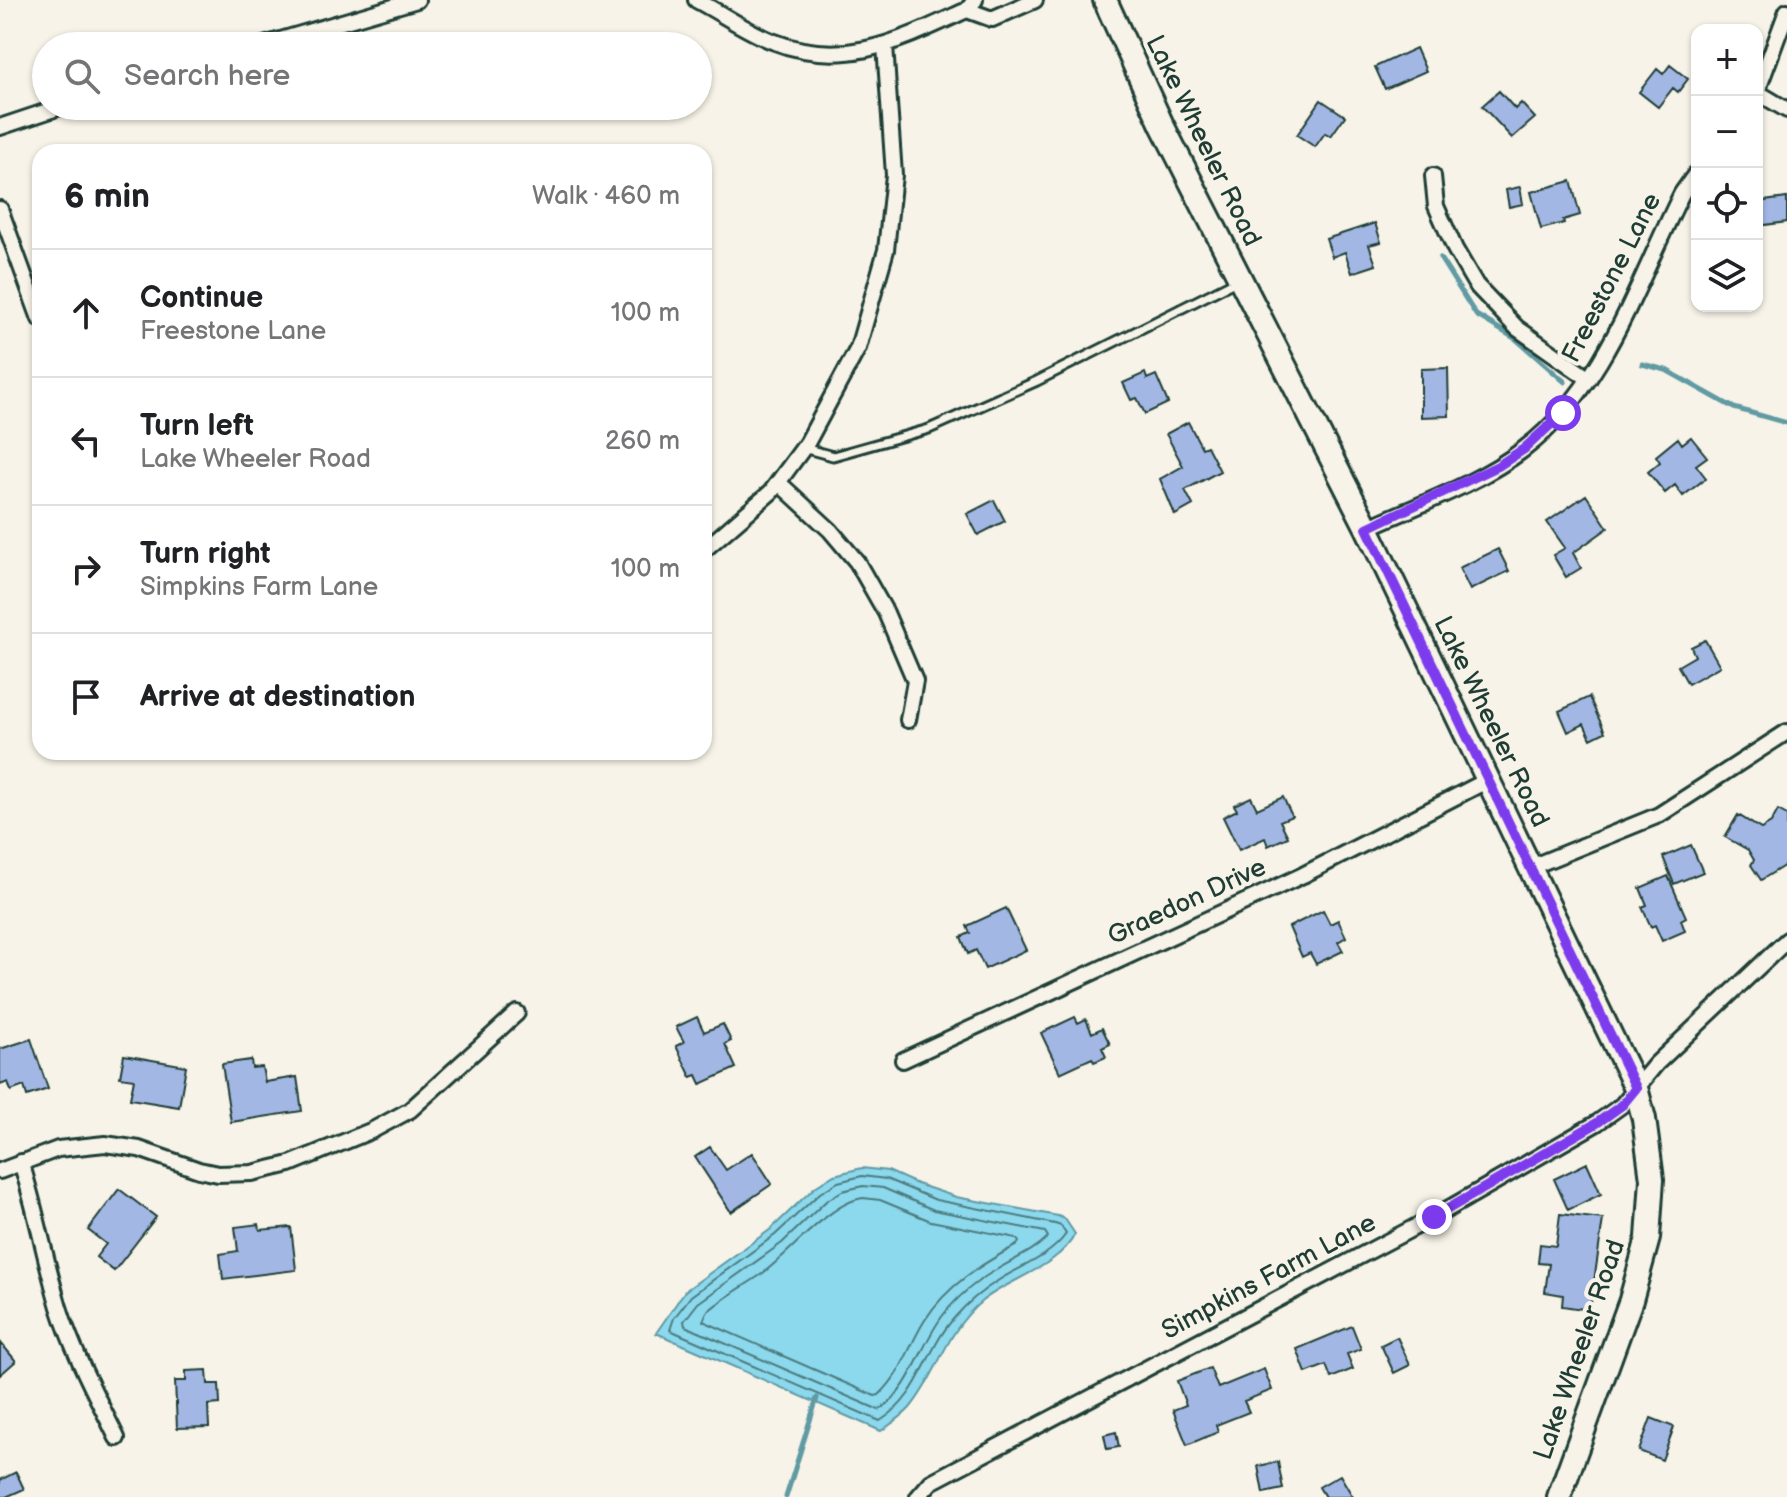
<!DOCTYPE html>
<meta charset="utf-8">
<style>
body{margin:0;font-family:"Balsamiq Sans",sans-serif;background:#f2f2f2;color:#202124}
.controls{position:absolute;right:24px;top:24px;display:grid;overflow:hidden;border-radius:16px;box-shadow:0 2px 6px #0004}
.controls button{width:72px;height:72px;display:grid;place-items:center;padding:0;border:0;border-bottom:2px solid #e0e0e0;background:#fff;color:#202124;font:40px sans-serif}
.stop{position:absolute;width:24px;height:24px;margin:-18px;border:6px solid #7c3aed;border-radius:50%;background:#fff}
.stop.end{background:#7c3aed;border-color:#fff;box-shadow:0 2px 8px #0008}
.list{margin:0;padding:0;list-style:none}
h2{display:flex;justify-content:space-between;align-items:center;height:104px;margin:0;padding:0 32px;font-size:34px}
h2 small{font-size:26px;font-weight:400;color:#757577}
.list li{display:grid;grid-template-columns:52px 1fr auto;gap:24px;align-items:center;box-sizing:border-box;height:128px;padding:0 32px;border-top:2px solid #e0e0e0}
.list b{display:block;font-size:30px;white-space:nowrap}
.list p{margin:0;font-size:26px;white-space:nowrap;color:#757577}
.list em{font-size:26px;font-style:normal;color:#757577}
.icon{flex:none;width:44px;height:44px;fill:none;stroke:currentColor;stroke-width:2;stroke-linecap:round;stroke-linejoin:round}
.map{position:relative;flex:none;width:1787px;height:1497px;overflow:hidden}
.search{position:absolute;background:#fff;box-shadow:0 2px 6px #0004;left:32px;top:32px;width:680px;height:88px;display:flex;align-items:center;gap:20px;box-sizing:border-box;padding:0 28px;border-radius:44px;color:#757577;font-size:30px}
.panel{position:absolute;background:#fff;box-shadow:0 2px 6px #0004;left:32px;top:144px;width:680px;height:616px;border-radius:24px}
.map>svg:first-child{display:block}
.water{fill:#8cd8ed;stroke:#609aa3;stroke-width:2}
.lines{fill:none;stroke-linecap:round;stroke-linejoin:round}
.shore{stroke:#4b7b7e;stroke-width:2}
.stream{stroke:#609aa3;stroke-width:5}
.building{fill:#a3b7e5;stroke:#1f3d34;stroke-width:2}
.lane-casing{stroke:#1f3d34;stroke-width:13}
.street-casing{stroke:#1f3d34;stroke-width:20}
.secondary-casing{stroke:#1f3d34;stroke-width:28}
.lane{stroke:#f7f3e8;stroke-width:7}
.street{stroke:#f7f3e8;stroke-width:14}
.secondary{stroke:#f7f3e8;stroke-width:22}
.route{stroke:#7c3aed;stroke-width:10}
.labels{text-anchor:middle;dominant-baseline:central;stroke-width:8;stroke-linejoin:round;paint-order:stroke}
.street-label{font-size:26px;fill:#1f3d34;stroke:#f7f3e8}
</style>
<div class="map">
<svg width="1787" height="1497" viewBox="0 0 1787 1497">
<rect width="100%" height="100%" fill="#f7f3e8"/>
<filter id="ink" filterUnits="userSpaceOnUse"><feTurbulence type="fractalNoise" baseFrequency=".0125" numOctaves="2"/><feDisplacementMap in="SourceGraphic" scale="16" xChannelSelector="R" yChannelSelector="G"/><feConvolveMatrix kernelMatrix="1 2 1 2 8 2 1 2 1" color-interpolation-filters="sRGB"/></filter>
<g filter="url(#ink)">
<path class="water" d="M862 1168 888 1171 917 1184 956 1197 1058 1216 1065 1219 1075 1234C1060 1266 1009 1279 982 1301 944 1333 939 1373 910 1408 902 1417 891 1424 881 1431L656 1333 685 1291 771 1229 815 1187 834 1175Z"/>
<g class="lines">
<path class="shore" d="M862 1176 886 1179 936 1200 1055 1224 1061 1226 1066 1234C1050 1257 1021 1266 999 1280 983 1290 968 1302 956 1316 925 1349 921 1396 880 1421L670 1330 674 1318 691 1296 775 1235 820 1193 838 1182Z
M863 1186 883 1188 934 1210 1045 1232 1048 1237C1033 1252 1014 1259 996 1270 977 1281 958 1296 944 1314 920 1344 913 1388 879 1410L685 1326 684 1321 698 1303 782 1243 826 1201 842 1191Z
M863 1198 880 1200 931 1221 1016 1238 1019 1242 1017 1245C982 1264 947 1285 925 1320 909 1345 902 1374 879 1395L875 1396 703 1321 707 1312C723 1298 741 1288 759 1276 788 1256 830 1202 863 1198Z"/>
<path class="stream" d="M1440 258 1476 315 1516 339 1565 382
M1642 364 1666 370 1734 408 1787 423
M786 1497 817 1398"/>
</g>
<path class="building" d="M1416 48 1426 71 1385 89 1375 67Z
M1670 65 1688 79 1678 92 1673 88 1658 107 1639 92 1657 69 1663 74Z
M1499 91 1515 109 1521 103 1535 118 1512 138 1482 106Z
M1321 100 1345 116 1331 136 1325 133 1315 147 1297 135Z
M1571 181 1580 215 1563 220 1564 223 1541 229 1531 192Z
M1520 187 1523 204 1509 207 1506 190Z
M1787 198V222L1757 226V202Z
M1375 223 1381 242 1369 245 1376 265 1352 273 1345 252 1332 257 1326 239Z
M1448 368 1449 416 1421 417V369Z
M1145 373 1147 379 1156 375 1168 403 1145 414 1137 398 1131 400 1123 383Z
M1188 422 1202 448 1207 446 1220 471 1185 490 1193 505 1175 515 1160 479 1183 466 1166 434Z
M1691 437 1707 457 1696 465 1706 478 1683 496 1675 485 1665 493 1648 472 1660 462 1656 456 1678 438 1682 444Z
M1586 495 1608 528 1573 553 1581 568 1566 577 1553 555 1565 548 1547 522Z
M994 500 1005 521 978 535 967 514Z
M1498 549 1509 571 1470 590 1459 568Z
M1705 640 1720 666 1688 684 1678 666 1695 656 1691 647Z
M1589 697 1605 732 1591 739 1584 724 1568 732 1559 711Z
M1251 797 1257 809 1283 797 1292 816 1280 821 1288 837 1268 846 1265 838 1239 850 1223 817 1237 810 1234 805Z
M1778 810 1787 815V864L1761 880 1751 865 1754 860 1748 850 1725 837 1738 815 1761 829 1771 823Z
M1691 845 1703 872 1674 884 1663 857Z
M1668 876 1686 917 1681 920 1685 931 1662 941 1655 925 1651 927 1642 907 1647 905 1640 888Z
M1006 908 1026 950 985 969 976 950 968 954 961 937 970 933 967 926Z
M1323 910 1330 924 1338 920 1346 937 1338 942 1343 951 1316 964 1310 953 1302 957 1289 927Z
M697 1017 704 1032 723 1024 731 1041 725 1044 736 1068 701 1084 697 1075 691 1077 676 1046 684 1042 676 1027Z
M1075 1017 1078 1023 1086 1019 1092 1033 1102 1028 1110 1044 1102 1048 1106 1057 1094 1062 1092 1058 1060 1073 1041 1033Z
M31 1039 48 1089 27 1096 24 1086 11 1091 8 1082 0 1085V1049Z
M124 1055 186 1066 179 1107 130 1099 134 1079 120 1077Z
M251 1060 252 1068 262 1067 265 1082 297 1077 302 1111 231 1122 222 1064Z
M710 1147 726 1170 752 1153 772 1184 731 1212 695 1157Z
M1587 1163 1601 1194 1568 1210 1554 1179Z
M119 1189 156 1217 114 1271 96 1257 106 1244 88 1230Z
M1560 1214 1603 1219 1590 1310 1562 1306 1563 1295 1545 1292 1549 1264 1538 1263 1540 1244 1556 1246Z
M259 1224 260 1230 291 1227 296 1270 223 1279 220 1254 238 1251 235 1227Z
M1352 1326 1361 1349 1347 1354 1353 1369 1331 1378 1326 1365 1306 1373 1297 1349Z
M1397 1337 1410 1365 1394 1373 1381 1345Z
M0 1342 16 1361 0 1375Z
M1210 1368 1218 1388 1264 1369 1272 1390 1244 1401 1249 1412 1216 1425 1218 1432 1187 1445 1173 1410 1186 1405 1177 1381Z
M207 1370 208 1384H219L220 1404 208 1405 209 1427 177 1428 175 1381H186V1371Z
M1651 1418 1674 1427 1662 1460 1639 1451Z
M1116 1432 1119 1447 1107 1449 1104 1435Z
M1278 1462 1283 1489 1263 1493 1258 1466Z
M16 1472 24 1489 6 1497H0V1480Z
M1340 1475 1353 1497H1325L1319 1487Z"/>
<g class="lines">
<g class="lane-casing">
<path id="lane" d="M803 448 833 456 929 429 1037 381 1238 280"/>
</g>
<g class="street-casing">
<path id="street" d="M696 0C721 13 746 31 772 41 846 70 901 40 967 10L975 0
M967 10 992 19 1035 0
M1787 11 1757 92 1787 110
M260 46 417 0
M0 127 63 106
M1433 176 1436 206 1455 249 1476 285 1517 328 1589 379
M0 209 40 319
M778 482 830 530 857 562 886 613 915 681 908 720
M1367 528C1418 505 1480 483 1524 449 1606 387 1637 282 1682 193L1697 172
M704 550 771 492 807 443 858 348 886 250 894 175 885 45
M1531 867 1659 815 1787 732
M903 1060 1303 875 1488 780
M21 1162C36 1210 45 1259 59 1307 73 1352 96 1395 117 1438
M0 1171 58 1149 105 1144 139 1149 199 1170 218 1174 252 1173 290 1164 373 1130 410 1110 517 1013
M918 1497 931 1482 1434 1217 1597 1123 1622 1105 1656 1064 1787 940"/>
</g>
<g class="secondary-casing">
<path id="secondary" d="M1105 0 1162 125 1367 528 1636 1088 1644 1119 1652 1179 1648 1238 1631 1300 1559 1497"/>
</g>
<use href="#lane" class="lane"/>
<use href="#street" class="street"/>
<use href="#secondary" class="secondary"/>
</g>
</g>
<g class="lines" filter="url(#ink)">
<path class="route" d="M1434 1217 1597 1123 1622 1105 1636 1088 1367 528 1498 466 1524 449 1563 413"/>
</g>
<g class="labels">
<g class="street-label">
<text transform="translate(1203 141) rotate(64)">Lake Wheeler Road</text>
<text transform="translate(1612 278) rotate(-63)">Freestone Lane</text>
<text transform="translate(1491 722) rotate(64)">Lake Wheeler Road</text>
<text transform="translate(1187 902) rotate(-25)">Graedon Drive</text>
<text transform="translate(1269 1277) rotate(-28)">Simpkins Farm Lane</text>
<text transform="translate(1580 1350) rotate(-71)">Lake Wheeler Road</text>
</g>
</g>
</svg>
<div class="controls">
<button>+</button>
<button>−</button>
<button><svg class="icon" aria-label="locate" viewBox="0 0 24 24"><circle cx="12" cy="12" r="6"/><path d="M12 2v4M12 18v4M2 12h4M18 12h4"/></svg></button>
<button><svg class="icon" aria-label="layers" viewBox="0 0 24 24"><path d="M12 4l9 5-9 5-9-5zM3 14l9 5 9-5"/></svg></button>
</div>
<div class="stop" style="left:1563px;top:413px"></div>
<div class="stop end" style="left:1434px;top:1217px"></div>
<div class="search"><svg class="icon" aria-label="search" viewBox="0 0 24 24"><circle cx="10" cy="10" r="6"/><path d="M15 15l6 6"/></svg>Search here</div>
<section class="panel">
<h2>6 min<small>Walk · 460 m</small></h2>
<ul class="list">
<li><svg class="icon" aria-label="ahead" viewBox="0 0 24 24"><path d="M12 20V5M6 11l6-6 6 6"/></svg><div><b>Continue</b><p>Freestone Lane</p></div><em>100 m</em></li>
<li><svg class="icon" aria-label="left" viewBox="0 0 24 24"><path d="M17 20v-9H6M10 6l-5 5 5 5"/></svg><div><b>Turn left</b><p>Lake Wheeler Road</p></div><em>260 m</em></li>
<li><svg class="icon" aria-label="right" viewBox="0 0 24 24"><path d="M7 20v-9h11M14 6l5 5-5 5"/></svg><div><b>Turn right</b><p>Simpkins Farm Lane</p></div><em>100 m</em></li>
<li><svg class="icon" aria-label="arrive" viewBox="0 0 24 24"><path d="M6 21V4h12l-3 4 3 4H6"/></svg><div><b>Arrive at destination</b></div></li>
</ul>
</section>
</div>
